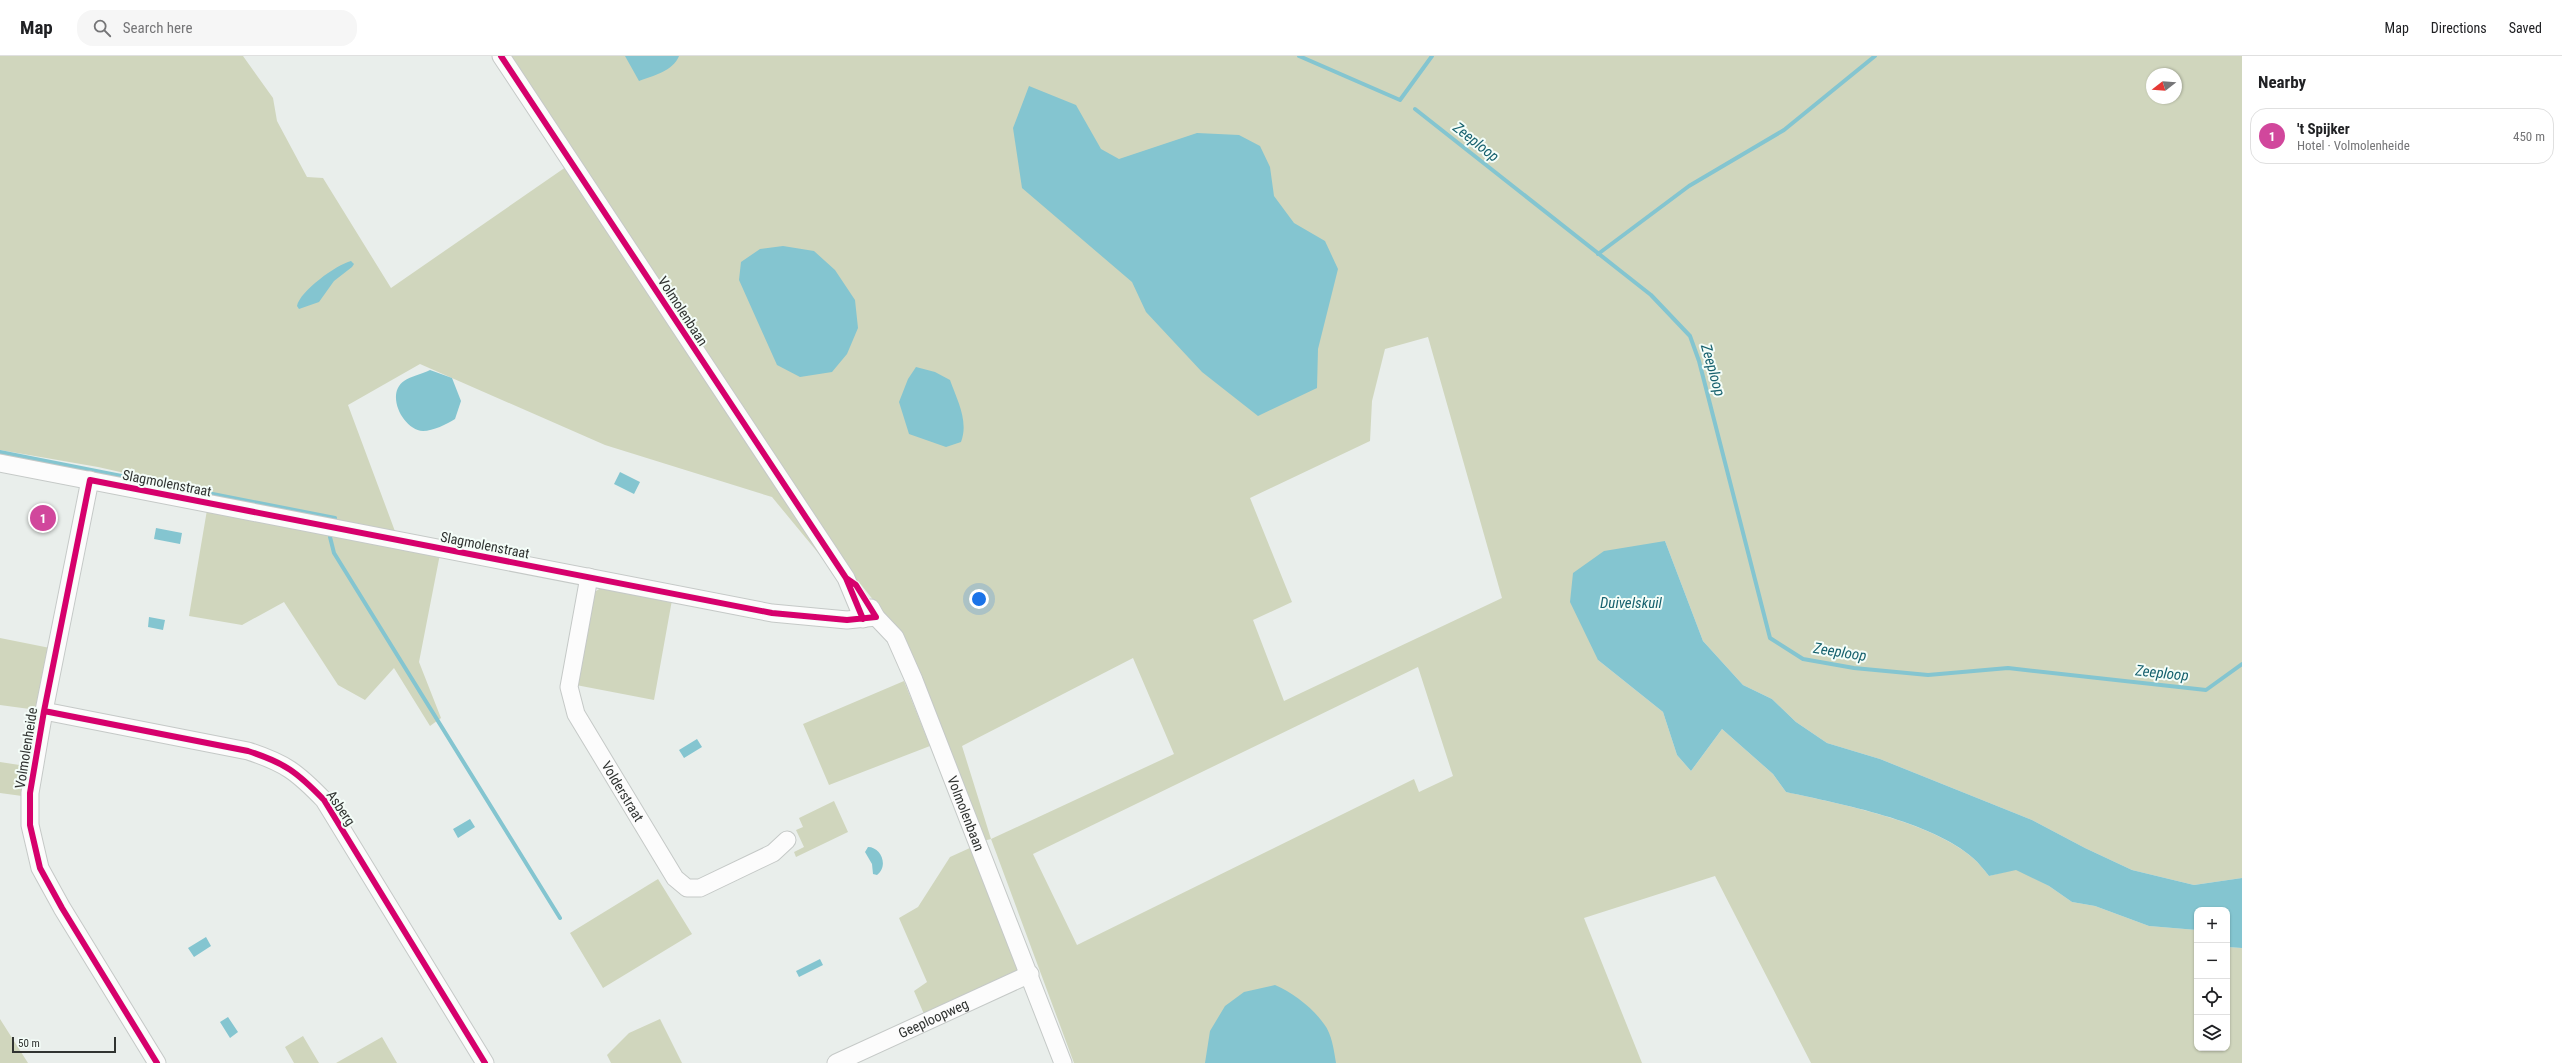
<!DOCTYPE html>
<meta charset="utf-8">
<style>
body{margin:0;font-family:"Roboto Condensed",sans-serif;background:#f6f6f6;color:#202124}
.controls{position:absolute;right:12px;bottom:12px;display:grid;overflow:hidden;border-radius:8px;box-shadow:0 1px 3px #0004}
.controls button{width:36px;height:36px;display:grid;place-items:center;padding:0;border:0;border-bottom:1px solid #e0e0e0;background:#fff;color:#202124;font:20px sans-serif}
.compass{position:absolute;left:2146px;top:12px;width:36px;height:36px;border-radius:50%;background:#fff;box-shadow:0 1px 3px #0004;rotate:253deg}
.scale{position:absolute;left:12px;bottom:10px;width:104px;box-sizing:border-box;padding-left:4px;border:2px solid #303331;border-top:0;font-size:11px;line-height:14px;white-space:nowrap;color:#303331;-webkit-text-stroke:3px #f4fdf8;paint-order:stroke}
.you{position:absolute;left:979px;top:543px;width:14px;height:14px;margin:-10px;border:3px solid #fff;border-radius:50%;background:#1a73e8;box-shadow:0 0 0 6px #1a73e833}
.badge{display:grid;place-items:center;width:26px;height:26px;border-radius:50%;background:#d93025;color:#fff;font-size:13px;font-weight:700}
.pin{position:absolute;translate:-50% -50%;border:2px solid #fff;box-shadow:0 1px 4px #0006}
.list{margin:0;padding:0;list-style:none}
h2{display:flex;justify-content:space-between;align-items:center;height:52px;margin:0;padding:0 16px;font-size:17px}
h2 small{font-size:13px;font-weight:400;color:#757577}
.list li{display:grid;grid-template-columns:26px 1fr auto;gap:12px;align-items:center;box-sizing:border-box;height:56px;margin:0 8px 8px;padding:0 8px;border:1px solid #e0e0e0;border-radius:16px}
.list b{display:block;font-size:15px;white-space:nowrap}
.list p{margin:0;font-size:13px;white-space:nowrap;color:#757577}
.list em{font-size:13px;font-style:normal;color:#757577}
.icon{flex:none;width:22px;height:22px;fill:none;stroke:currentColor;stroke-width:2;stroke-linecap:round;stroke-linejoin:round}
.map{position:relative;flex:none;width:2242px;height:1007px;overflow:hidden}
header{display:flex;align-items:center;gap:24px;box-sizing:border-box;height:56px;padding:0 20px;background:#fff;border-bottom:1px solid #e0e0e0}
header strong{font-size:19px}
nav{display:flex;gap:22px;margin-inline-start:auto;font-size:14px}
.search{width:280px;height:36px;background:#f6f6f6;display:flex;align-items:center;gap:10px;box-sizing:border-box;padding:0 14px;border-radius:16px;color:#757577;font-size:15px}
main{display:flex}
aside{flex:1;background:#fff}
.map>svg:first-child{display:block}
.green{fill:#d0d6bd;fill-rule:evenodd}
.water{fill:#84c5d0}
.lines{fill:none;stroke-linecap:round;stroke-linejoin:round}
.stream{stroke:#84c5d0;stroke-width:4}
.minor-casing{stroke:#c5c9c7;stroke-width:19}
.minor{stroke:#fcfcfc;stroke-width:17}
.cycleway-casing{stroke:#f4fdf8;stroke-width:8}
.cycleway{stroke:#d6006c;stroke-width:6}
.labels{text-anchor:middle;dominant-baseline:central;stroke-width:4;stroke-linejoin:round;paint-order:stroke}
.street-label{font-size:14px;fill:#303331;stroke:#f4fdf8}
.water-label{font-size:15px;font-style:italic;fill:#16616e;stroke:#f4fdf8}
</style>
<header>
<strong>Map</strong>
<div class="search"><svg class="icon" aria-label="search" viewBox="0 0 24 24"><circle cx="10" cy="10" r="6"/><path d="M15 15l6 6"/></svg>Search here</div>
<nav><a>Map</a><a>Directions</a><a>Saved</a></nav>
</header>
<main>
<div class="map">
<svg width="2242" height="1007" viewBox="0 0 2242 1007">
<rect width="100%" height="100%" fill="#e9eeeb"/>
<path class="green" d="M0 0H243L273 42 277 65 307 121 323 122 391 232 576 104 508 0H2242V822L2194 829 2132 814 2085 792 2032 764 1880 703 1827 687 1796 666 1772 643 1743 629 1703 585 1665 485 1598 604 1663 656 1677 699 1691 715 1722 673 1773 718 1786 736C1841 748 1930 765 1973 802 1979 807 1984 814 1989 820L2016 813 2049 830 2072 846 2095 850 2149 870 2197 874V992H2227V891L2242 892V1007H1811L1715 820 1584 862 1642 1007H1074L991 783 983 785 887 561 858 525 838 521 772 441 605 389 420 308 348 349 396 478 98 411 0 394ZM2152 18H2176V42H2152ZM1428 281 1502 542 1284 645 1253 564 1292 546 1250 442 1370 385 1372 345 1385 293ZM1133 602 1174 698 991 783 962 690ZM1418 611 1453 720 1419 736 1414 723 1077 889 1033 798Z
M207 454 440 498 419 606 441 662 430 670 394 612 365 644 338 629 284 546 242 569 189 560Z
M604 530 672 544 654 644 576 629 593 537Z
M0 582 50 592 37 654 0 649Z
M904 625 930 690 829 729 803 668Z
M0 706 26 710 22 740 0 737Z
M834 745 848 776 796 801 794 796 804 791 796 774 803 771 799 762Z
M972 791 1018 914 924 958 914 935 927 926 899 862 918 851 950 801Z
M658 823 692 878 603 932 570 877Z
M0 963 28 1007H0Z
M660 963 682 1007H611L607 999 629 977Z
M303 980 319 1007H294L285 991Z
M382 981 397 1007H336Z"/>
<path class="water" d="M625 0H679C673 15 653 20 639 25Z
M1029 30 1076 49 1101 93 1119 103 1197 77 1239 79 1260 90 1270 111 1274 140 1294 167 1325 185 1338 213 1318 293 1317 332 1258 360 1202 316 1146 256 1132 226 1022 132 1013 72Z
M783 190 814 195 835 214 855 244 858 272 847 298 832 316 800 321 777 309 739 224 741 206 760 193Z
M351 205 354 208 352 211 334 225 319 246 299 253 297 250C300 235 336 209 351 205Z
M916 311 935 316 950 324C957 344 969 365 961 386L946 391 909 378 899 346 908 323Z
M430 314 452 322 461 345 455 363C447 368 433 375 423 375 403 374 385 338 404 325 411 320 422 318 430 314Z
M620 416 640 426 634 438 614 428Z
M156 472 182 477 180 488 154 483Z
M1665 485 1703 585 1743 629 1772 643 1796 666 1827 687 1880 703 2032 764 2085 792 2132 814 2194 829 2242 822V892L2227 891V854H2197V874L2149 870 2095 850 2072 846 2049 830 2016 814 1989 820C1984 814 1979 807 1973 802 1931 765 1841 748 1786 736L1773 718 1722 673 1691 715 1677 699 1663 656 1598 604 1570 546 1573 517 1604 495Z
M149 561 165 564 163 574 148 571Z
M697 683 702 691 684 702 679 694Z
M470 763 475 771 458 782 453 773Z
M868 791C881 791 889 810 877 819L873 818 872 808 865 796Z
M206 881 211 890 194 901 188 892Z
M820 903 823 909 799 921 796 915Z
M1275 929C1293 937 1312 951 1324 968 1332 978 1334 995 1336 1007H1205L1210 975 1225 950 1244 936Z
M228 961 238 976 230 982 220 966Z"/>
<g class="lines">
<path class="stream" d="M1299 0 1400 44 1432 0
M1415 53 1651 239 1690 280 1699 305 1770 582 1803 603 1854 612 1928 619 2008 612 2206 634 2242 608
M1598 198 1689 130 1784 74 1875 0
M0 396 335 462
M330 481 334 497 560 862"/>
<g class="minor-casing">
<g id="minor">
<path d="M501 0 846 522 863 563"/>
<path d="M0 407 772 557 847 564 876 561"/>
<path d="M90 424 44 655 30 737V769L40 812 62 852 157 1007"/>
<path id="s1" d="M589 521 569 631 576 658 675 822 687 832H700L773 797 787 784"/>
<path id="s2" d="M871 552 876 561 895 581 914 624 1063 1007"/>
<path d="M44 655 248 695C285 707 297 716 324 744L485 1007"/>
<path id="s3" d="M836 1007 1030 918"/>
</g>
</g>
<use href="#minor" class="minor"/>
<g class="cycleway-casing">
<path id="cycleway" d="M501 0 846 522 863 563
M44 655 248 695C285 707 297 716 324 744L485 1007
M157 1007 62 852 40 812 30 769V737L44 655 90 424 772 557 847 564 876 561 856 529 846 522"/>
</g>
<use href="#cycleway" class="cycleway"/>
</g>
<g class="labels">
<g class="street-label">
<text transform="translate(683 255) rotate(57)">Volmolenbaan</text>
<text transform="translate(167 427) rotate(11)">Slagmolenstraat</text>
<text transform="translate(485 489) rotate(11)">Slagmolenstraat</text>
<text transform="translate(26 692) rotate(-81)">Volmolenheide</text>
<text stroke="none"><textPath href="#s1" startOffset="230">Volderstraat</textPath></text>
<text transform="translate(341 752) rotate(56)">Asberg</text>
<text stroke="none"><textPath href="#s2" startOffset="228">Volmolenbaan</textPath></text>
<text stroke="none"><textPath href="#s3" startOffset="107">Geeploopweg</textPath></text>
</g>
<g class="water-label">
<text transform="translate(1476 86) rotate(38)">Zeeploop</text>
<text transform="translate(1713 314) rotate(74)">Zeeploop</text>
<text x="1631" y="547">Duivelskuil</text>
<text transform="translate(1840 596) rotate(9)">Zeeploop</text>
<text transform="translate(2162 617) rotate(6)">Zeeploop</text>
</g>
</g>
</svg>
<div class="controls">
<button>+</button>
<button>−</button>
<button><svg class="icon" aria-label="locate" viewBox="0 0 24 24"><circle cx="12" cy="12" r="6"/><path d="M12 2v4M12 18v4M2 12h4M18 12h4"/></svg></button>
<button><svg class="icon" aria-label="layers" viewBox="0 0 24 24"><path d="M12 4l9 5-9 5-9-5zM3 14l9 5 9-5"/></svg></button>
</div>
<svg class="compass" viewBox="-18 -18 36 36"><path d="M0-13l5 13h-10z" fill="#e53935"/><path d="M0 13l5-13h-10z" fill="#757577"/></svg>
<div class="scale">50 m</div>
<div class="you"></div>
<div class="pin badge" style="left:43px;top:462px;background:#d1479c">1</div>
</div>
<aside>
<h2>Nearby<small></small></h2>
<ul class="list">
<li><span class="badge" style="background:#d1479c">1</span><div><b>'t Spijker</b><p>Hotel · Volmolenheide</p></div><em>450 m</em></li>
</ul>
</aside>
</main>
